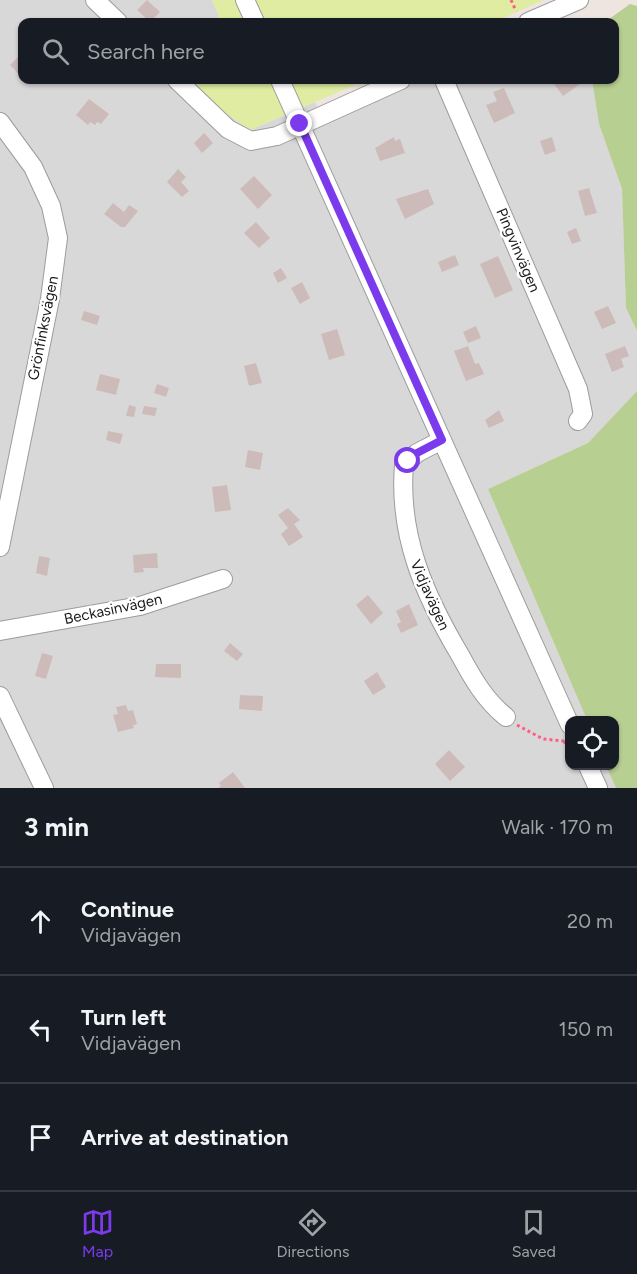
<!DOCTYPE html>
<meta charset="utf-8">
<style>
body{margin:0;font-family:Figtree,sans-serif;background:#242831;color:#f1f3f6}
.controls{position:absolute;right:18px;bottom:18px;display:grid;overflow:hidden;border-radius:12px;box-shadow:0 2px 4px #0004}
.controls button{width:54px;height:54px;display:grid;place-items:center;padding:0;border:0;border-bottom:2px solid #363941;background:#171b24;color:#f1f3f6;font:30px sans-serif}
.stop{position:absolute;width:18px;height:18px;margin:-14px;border:4px solid #7c3aed;border-radius:50%;background:#fff}
.stop.end{background:#7c3aed;border-color:#fff;box-shadow:0 2px 6px #0008}
.list{margin:0;padding:0;list-style:none}
h2{display:flex;justify-content:space-between;align-items:center;height:78px;margin:0;padding:0 24px;font-size:26px}
h2 small{font-size:20px;font-weight:400;color:#9ea1a6}
.list li{display:grid;grid-template-columns:39px 1fr auto;gap:18px;align-items:center;box-sizing:border-box;height:108px;padding:0 24px;border-top:2px solid #363941}
.list b{display:block;font-size:22px;white-space:nowrap}
.list p{margin:0;font-size:20px;white-space:nowrap;color:#9ea1a6}
.list em{font-size:20px;font-style:normal;color:#9ea1a6}
.icon{flex:none;width:33px;height:33px;fill:none;stroke:currentColor;stroke-width:2;stroke-linecap:round;stroke-linejoin:round}
.map{position:relative;flex:none;width:637px;height:788px;overflow:hidden}
.search{position:absolute;background:#171b24;box-shadow:0 2px 4px #0004;left:18px;right:18px;top:18px;height:66px;display:flex;align-items:center;gap:15px;box-sizing:border-box;padding:0 21px;border-radius:12px;color:#9ea1a6;font-size:22px}
.sheet{height:402px;background:#171b24}
nav{display:flex;justify-content:space-around;align-items:center;box-sizing:border-box;height:84px;border-top:2px solid #363941;background:#171b24;font-size:16px;color:#9ea1a6}
nav a{display:grid;justify-items:center;gap:3px}
nav .on{color:#7c3aed}
.map>svg:first-child{display:block}
.residential{fill:#d9d8d8}
.grass{fill:#dfeca2}
.forest{fill:#b8cf92}
.building{fill:#cdbbb9}
.lines{fill:none;stroke-linecap:round;stroke-linejoin:round}
.street-casing{stroke:#9c9c9c;stroke-width:20}
.path{stroke:#ff5f84;stroke-width:3;stroke-dasharray:3 3;stroke-linecap:butt}
.street{stroke:#fff;stroke-width:18}
.route{stroke:#7c3aed;stroke-width:8}
.labels{text-anchor:middle;dominant-baseline:central;stroke-width:5;stroke-linejoin:round;paint-order:stroke}
.street-label{font-size:15px;fill:#1b1b1b;stroke:#fff}
</style>
<div class="map">
<svg width="637" height="788" viewBox="0 0 637 788">
<rect width="100%" height="100%" fill="#eee4e0"/>
<path class="residential" d="M0 0H212L219 16 215 22H22V80H178L250 130 315 102 324 125 420 80H592L599 124 622 189 626 308 637 331V391L588 443 488 489 587 720H570V766H606L616 788H0Z"/>
<path class="grass" d="M212 0H544L494 22H215L219 16Z
M178 80H366L250 130Z"/>
<path class="forest" d="M630 4 637 6V331L626 308 622 189 599 124 592 80H614V22H605Z
M637 391V788H616L606 766H614V720H587L488 489 588 443Z"/>
<path class="building" d="M147 0 160 12 150 22 137 10Z
M22 53V77L10 65Z
M551 80H581L583 82 563 96Z
M504 88 515 113 494 123 486 105 497 101 493 92Z
M89 99 109 114 101 124 97 122 95 125 90 122 88 125 76 115Z
M204 133 213 143 202 153 194 143Z
M394 137 395 141 400 139 405 153 380 161 375 148Z
M552 137 556 151 545 155 540 141Z
M178 169 186 177 181 182 189 191 182 197 167 182Z
M254 176 272 195 258 209 240 189Z
M589 188 597 213 585 216 578 191Z
M428 189 434 204 405 219 396 199Z
M113 203 124 212 129 205 138 211 125 227H121L104 214Z
M256 222 270 238 259 248 244 233Z
M576 228 581 241 572 244 567 232Z
M455 255 459 265 442 272 438 262Z
M498 256 513 290 495 298 480 264Z
M281 268 287 278 278 283 273 273Z
M302 282 310 298 300 304 291 288Z
M608 306 616 323 602 329 594 312Z
M84 311 100 316 97 325 81 320Z
M476 326 481 338 468 343 463 332Z
M337 329 345 355 329 360 321 334Z
M468 346 475 364 479 363 484 374 466 381 454 351Z
M625 346 629 356 621 359 624 367 612 372 605 354Z
M256 363 262 383 249 386 244 366Z
M100 374 120 379 116 395 96 390Z
M157 384 169 388 166 397 154 393Z
M129 405 136 407 134 417 126 416Z
M144 406 157 408 155 416 142 414Z
M499 410 504 421 489 428 485 420Z
M108 431 123 434 120 444 106 440Z
M248 450 263 453 260 470 245 467Z
M227 485 231 510 215 512 212 487Z
M288 508 300 520 294 524 303 537 289 546 281 534 288 528 278 515Z
M157 553 158 568H143L144 572 134 573 133 555Z
M39 556 50 558 47 576 36 573Z
M368 595 383 613 371 624 356 605Z
M409 604 418 625 401 633 397 624 401 622 396 611Z
M230 643 243 654 237 661 224 651Z
M42 653 53 656 46 679 35 676Z
M156 664H181V678L155 677Z
M377 672 386 687 373 695 364 681Z
M240 695 263 696 262 711 239 709Z
M126 705 128 711 133 710 137 724 133 725 134 728 118 732 113 715 118 714 116 707Z
M449 750 465 767 450 781 435 764Z
M233 772 245 788H218L221 786 219 783Z"/>
<g class="lines">
<g class="street-casing">
<path id="street" d="M95 0 118 22
M245 0 255 22
M528 22 579 0
M177 80 228 129 251 141 277 136 401 80
M280 80 570 725
M444 80 578 389 583 414 578 421
M0 122 33 167 51 206 58 238 50 299 0 547
M442 440 417 453 404 465C398 536 425 596 460 655 473 679 485 700 506 717
M0 631 140 606 223 579
M0 696 44 788
M588 766 598 788"/>
</g>
<path class="path" d="M511 0 516 11
M517 725 543 739 564 741
M564 741 570 753"/>
<use href="#street" class="street"/>
</g>
<g class="lines">
<path class="route" d="M300 124 442 440 417 453 408 461"/>
</g>
<g class="labels">
<g class="street-label">
<text transform="translate(518 250) rotate(67)">Pingvinvägen</text>
<text transform="translate(43 328) rotate(-79)">Grönfinksvägen</text>
<text transform="translate(430 595) rotate(66)">Vidjavägen</text>
<text transform="translate(113 609) rotate(-12)">Beckasinvägen</text>
</g>
</g>
</svg>
<div class="controls">
<button><svg class="icon" aria-label="locate" viewBox="0 0 24 24"><circle cx="12" cy="12" r="6"/><path d="M12 2v4M12 18v4M2 12h4M18 12h4"/></svg></button>
</div>
<div class="stop" style="left:408px;top:461px"></div>
<div class="stop end" style="left:300px;top:124px"></div>
<div class="search"><svg class="icon" aria-label="search" viewBox="0 0 24 24"><circle cx="10" cy="10" r="6"/><path d="M15 15l6 6"/></svg>Search here</div>
</div>
<section class="sheet">
<h2>3 min<small>Walk · 170 m</small></h2>
<ul class="list">
<li><svg class="icon" aria-label="ahead" viewBox="0 0 24 24"><path d="M12 20V5M6 11l6-6 6 6"/></svg><div><b>Continue</b><p>Vidjavägen</p></div><em>20 m</em></li>
<li><svg class="icon" aria-label="left" viewBox="0 0 24 24"><path d="M17 20v-9H6M10 6l-5 5 5 5"/></svg><div><b>Turn left</b><p>Vidjavägen</p></div><em>150 m</em></li>
<li><svg class="icon" aria-label="arrive" viewBox="0 0 24 24"><path d="M6 21V4h12l-3 4 3 4H6"/></svg><div><b>Arrive at destination</b></div></li>
</ul>
</section>
<nav>
<a class="on"><svg class="icon" aria-label="map" viewBox="0 0 24 24"><path d="M3 6l6-2 6 2 6-2v14l-6 2-6-2-6 2zM9 4v14M15 6v14"/></svg>Map</a>
<a><svg class="icon" aria-label="directions" viewBox="0 0 24 24"><path d="M12 3l9 9-9 9-9-9zM9 14v-3h6M13 9l2 2-2 2"/></svg>Directions</a>
<a><svg class="icon" aria-label="saved" viewBox="0 0 24 24"><path d="M7 4h10v16l-5-4-5 4z"/></svg>Saved</a>
</nav>
